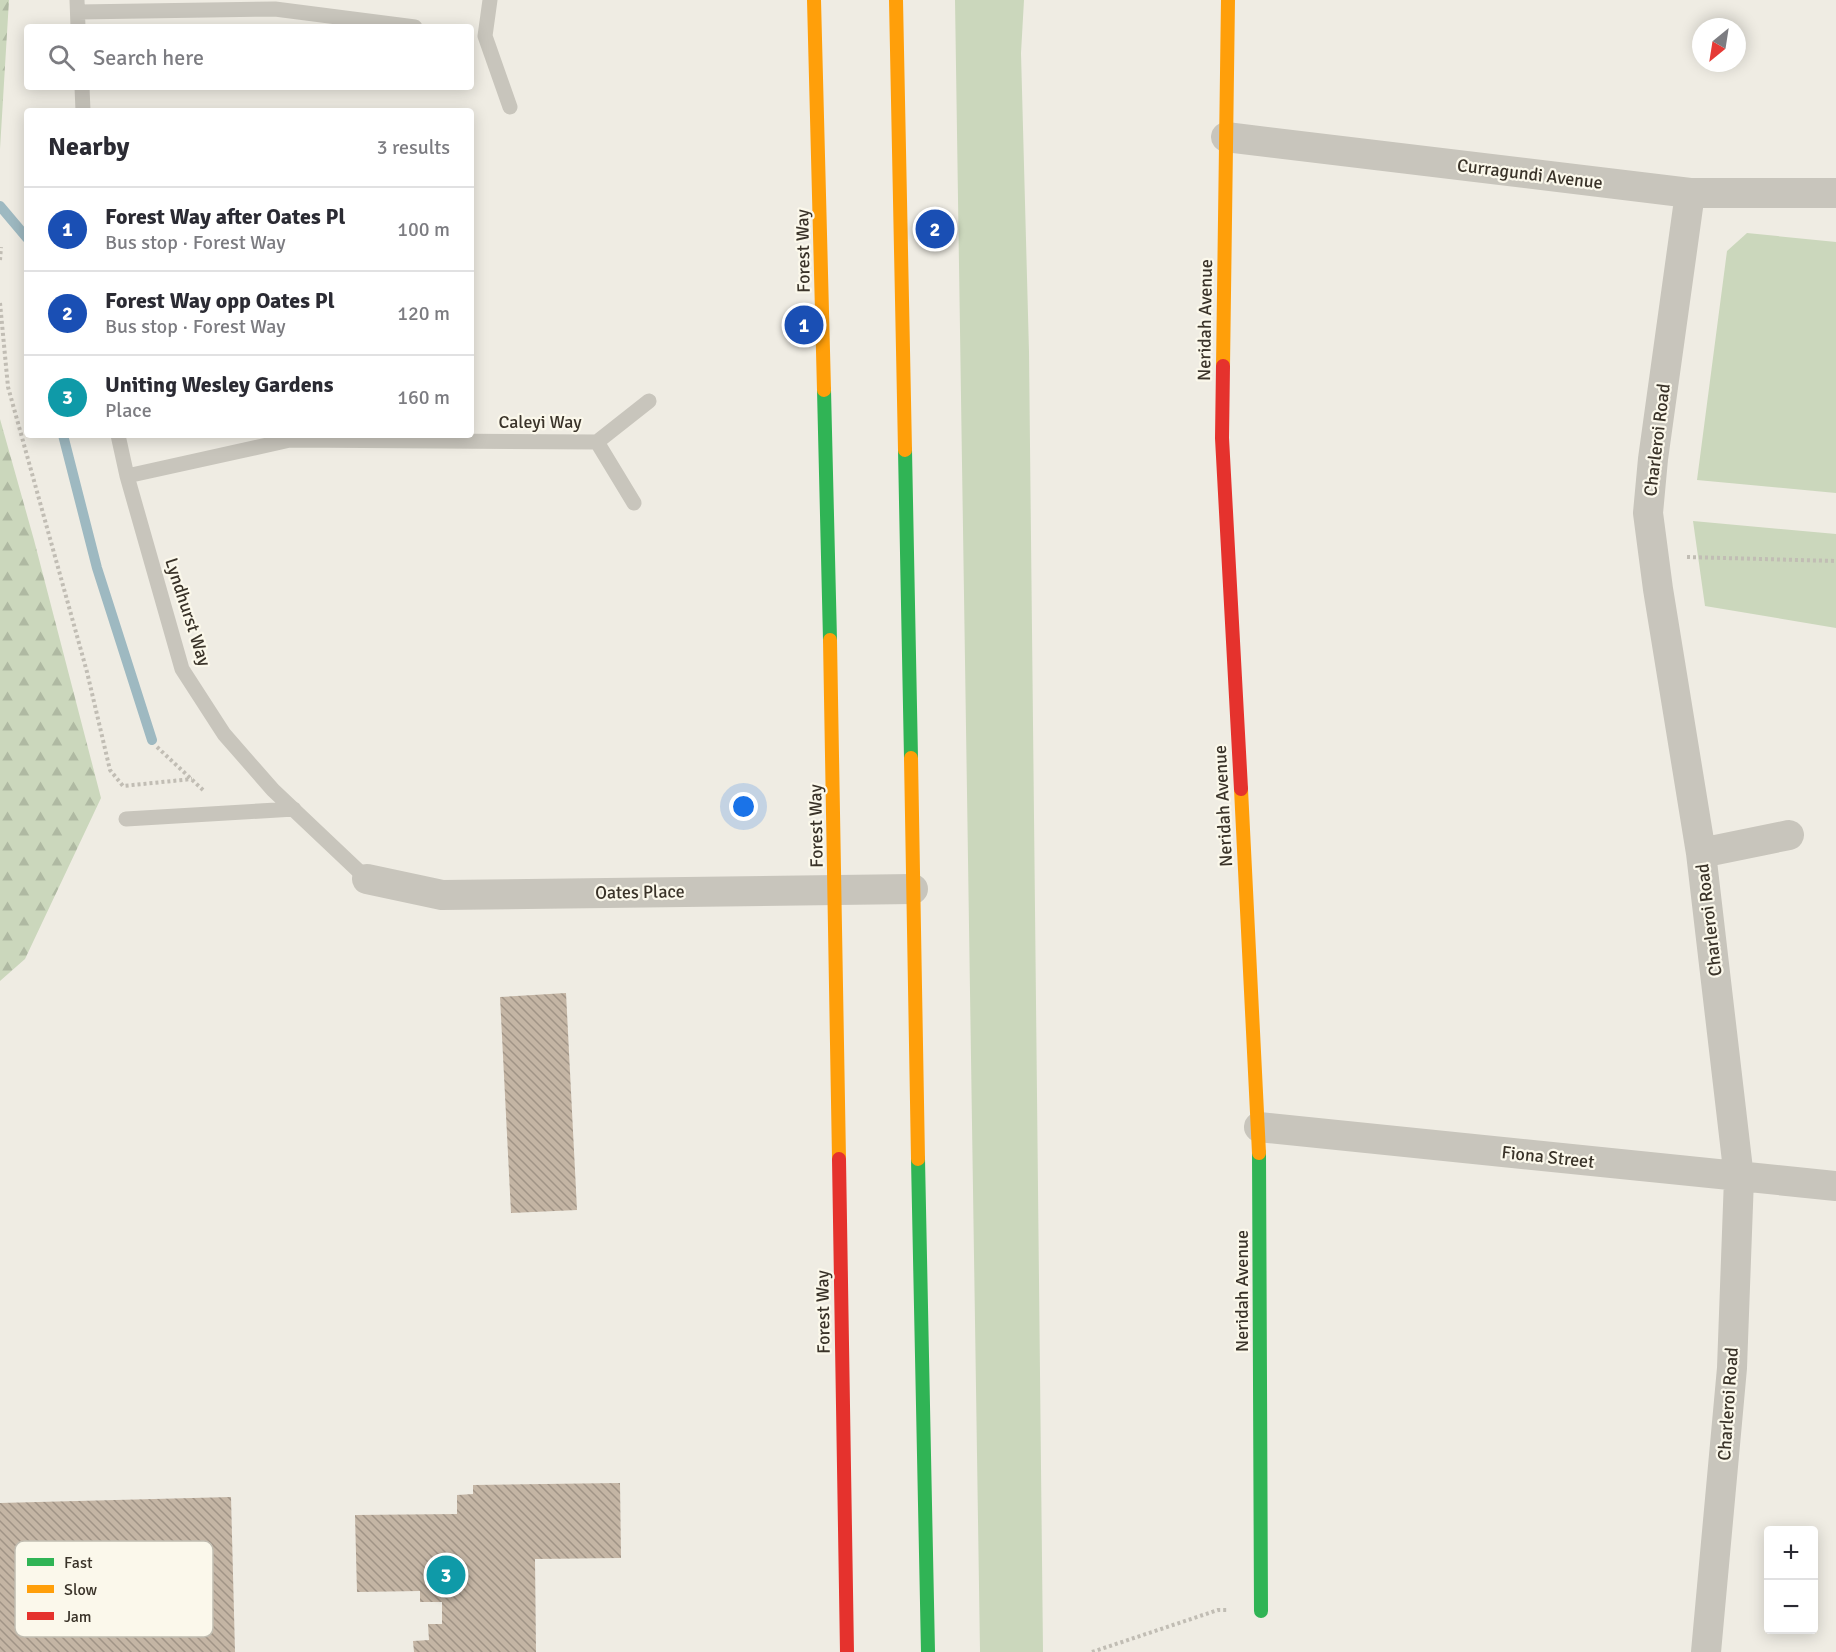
<!DOCTYPE html>
<meta charset="utf-8">
<style>
body{margin:0;font-family:Signika,sans-serif;background:#f7f7f7;color:#2b2b33}
.controls{position:absolute;right:18px;bottom:18px;display:grid;overflow:hidden;border-radius:6px;box-shadow:0 3px 15px #0003}
.controls button{width:54px;height:54px;display:grid;place-items:center;padding:0;border:0;border-bottom:2px solid #e1e1e2;background:#fff;color:#2b2b33;font:30px sans-serif}
.compass{position:absolute;left:1692px;top:18px;width:54px;height:54px;border-radius:50%;background:#fff;box-shadow:0 3px 15px #0003;rotate:210deg}
.you{position:absolute;left:744px;top:807px;width:21px;height:21px;margin:-15px;border:4px solid #fff;border-radius:50%;background:#1a73e8;box-shadow:0 0 0 9px #1a73e833}
.badge{display:grid;place-items:center;width:39px;height:39px;border-radius:50%;background:#79746a;color:#fff;font-size:20px;font-weight:700}
.pin{position:absolute;translate:-50% -50%;border:3px solid #fff;box-shadow:0 2px 6px #0006}
.list{margin:0;padding:0;list-style:none}
h2{display:flex;justify-content:space-between;align-items:center;height:78px;margin:0;padding:0 24px;font-size:26px}
h2 small{font-size:20px;font-weight:400;color:#7c7c81}
.list li{display:grid;grid-template-columns:39px 1fr auto;gap:18px;align-items:center;box-sizing:border-box;height:84px;padding:0 24px;border-top:2px solid #e1e1e2}
.list b{display:block;font-size:22px;white-space:nowrap}
.list p{margin:0;font-size:20px;white-space:nowrap;color:#7c7c81}
.list em{font-size:20px;font-style:normal;color:#7c7c81}
.icon{flex:none;width:33px;height:33px;fill:none;stroke:currentColor;stroke-width:2;stroke-linecap:round;stroke-linejoin:round}
.map{position:relative;flex:none;width:1836px;height:1652px;overflow:hidden}
.search{position:absolute;background:#fff;box-shadow:0 3px 15px #0003;left:24px;top:24px;width:450px;height:66px;display:flex;align-items:center;gap:15px;box-sizing:border-box;padding:0 21px;border-radius:6px;color:#7c7c81;font-size:22px}
.panel{position:absolute;background:#fff;box-shadow:0 3px 15px #0003;left:24px;top:108px;width:450px;height:330px;border-radius:6px}
.map>svg:first-child{display:block}
.forest{fill:url(#forest-firs)}
.park{fill:#cbd7bc}
.lines{fill:none;stroke-linecap:round;stroke-linejoin:round}
.stream{stroke:#9eb9c1;stroke-width:10}
.building{fill:url(#building-back-hatch)}
.path{stroke:#c1bdb4;stroke-width:4;stroke-dasharray:3 3;stroke-linecap:butt}
.lane{stroke:#c8c5bc;stroke-width:15}
.street{stroke:#c8c5bc;stroke-width:30}
.fast{stroke:#30b455;stroke-width:14}
.slow{stroke:#ff9f0a;stroke-width:14}
.jam{stroke:#e5322d;stroke-width:14}
.labels{text-anchor:middle;dominant-baseline:central;stroke-width:4.5;stroke-linejoin:round;paint-order:stroke}
.street-label{font-size:18px;fill:#3a3329;stroke:#fbf8eb}
.key{fill:#fbf8eb;stroke:#c1bdb1;stroke-width:1.5}
.key-label{font-size:16px;fill:#3a3329}
</style>
<div class="map">
<svg width="1836" height="1652" viewBox="0 0 1836 1652">
<defs>
<pattern id="forest-firs" width="22" height="20" patternUnits="userSpaceOnUse" patternTransform="scale(1.5)"><rect width="22" height="20" fill="#cbd7bc"/><path d="M5 1l3.5 6h-7zM16 11l3.5 6h-7z" fill="#afb9a2"/></pattern>
<pattern id="building-back-hatch" width="6" height="6" patternUnits="userSpaceOnUse" patternTransform="scale(1.5)"><rect width="6" height="6" fill="#c4b5a4"/><path d="M-1 5l2 2M0 0l6 6M5-1l2 2" fill="none" stroke="#a09486"/></pattern>
</defs>
<rect width="100%" height="100%" fill="#efece3"/>
<path class="forest" d="M0 0H9L0 149Z
M0 419 34 540 101 798 25 959 0 981Z"/>
<path class="park" d="M955 0H1024L1021 53 1029 352 1043 1652H980Z
M1747 233 1836 242V493L1697 480 1727 251Z
M1693 521 1836 534V628L1705 606Z"/>
<g class="lines">
<path class="stream" d="M0 206 27 238
M63 435 97 568 152 740"/>
</g>
<path class="building" d="M566 993 577 1210 511 1213 500 997Z
M620 1483 621 1558 535 1559 536 1652H414L413 1641 429 1640 428 1624H442V1602H420V1591L357 1592 355 1515 457 1514V1495L473 1494V1485Z
M231 1497 235 1652H0V1503Z"/>
<g class="lines">
<path class="path" d="M0 260 1 247
M0 303 8 387 87 672 110 770 123 786 192 779
M1687 557 1836 561
M157 747 203 790
M1092 1652 1218 1610H1227"/>
<path class="lane" d="M77 0 78 27
M490 0 485 36 510 107
M78 12 275 9 415 27
M82 87 83 111
M118 435 127 476 182 669 224 734 273 790 367 879
M127 476 290 440 597 442
M634 503 597 442 649 401
M126 819 294 809"/>
<path class="street" d="M1226 137 1690 193H1836
M1690 193 1653 459 1648 513 1658 589 1701 853 1739 1178 1732 1368 1706 1652
M1701 853 1789 835
M367 879 442 895 913 889
M1259 1127 1836 1186"/>
<path class="fast" d="M824 390 830 640
M905 450 911 758
M1259 1153 1261 1611
M918 1159 928 1652"/>
<path class="slow" d="M814 0 824 390
M896 0 905 450
M1223 366 1228 0
M830 640 839 1159
M911 758 918 1159
M1241 789 1259 1153"/>
<path class="jam" d="M1223 366 1222 438 1241 789
M839 1159 847 1652"/>
</g>
<g class="labels">
<g class="street-label">
<text transform="translate(1530 174) rotate(7)">Curragundi Avenue</text>
<text transform="translate(803 251) rotate(-91)">Forest Way</text>
<text transform="translate(1205 320) rotate(-89)">Neridah Avenue</text>
<text x="540" y="422">Caleyi Way</text>
<text transform="translate(1657 440) rotate(-83)">Charleroi Road</text>
<text transform="translate(188 612) rotate(72)">Lyndhurst Way</text>
<text transform="translate(1223 806) rotate(-93)">Neridah Avenue</text>
<text transform="translate(816 826) rotate(-91)">Forest Way</text>
<text transform="translate(640 892) rotate(-1)">Oates Place</text>
<text transform="translate(1709 920) rotate(-97)">Charleroi Road</text>
<text transform="translate(1548 1157) rotate(6)">Fiona Street</text>
<text transform="translate(1242 1291) rotate(-90)">Neridah Avenue</text>
<text transform="translate(823 1312) rotate(-91)">Forest Way</text>
<text transform="translate(1728 1404) rotate(-86)">Charleroi Road</text>
</g>
</g>
<rect x="15" y="1541" width="198" height="96" rx="9" class="key"/>
<rect x="27" y="1558" width="27" height="8" fill="#30b455"/>
<rect x="27" y="1585" width="27" height="8" fill="#ff9f0a"/>
<rect x="27" y="1612" width="27" height="8" fill="#e5322d"/>
<g class="key-label">
<text x="64" y="1568">Fast</text>
<text x="64" y="1595">Slow</text>
<text x="64" y="1622">Jam</text>
</g>
</svg>
<div class="controls">
<button>+</button>
<button>−</button>
</div>
<svg class="compass" viewBox="-18 -18 36 36"><path d="M0-13l5 13h-10z" fill="#e53935"/><path d="M0 13l5-13h-10z" fill="#7c7c81"/></svg>
<div class="you"></div>
<div class="pin badge" style="left:804px;top:325px;background:#1a4fb4">1</div>
<div class="pin badge" style="left:935px;top:229px;background:#1a4fb4">2</div>
<div class="pin badge" style="left:446px;top:1575px;background:#0f9aa8">3</div>
<div class="search"><svg class="icon" aria-label="search" viewBox="0 0 24 24"><circle cx="10" cy="10" r="6"/><path d="M15 15l6 6"/></svg>Search here</div>
<section class="panel">
<h2>Nearby<small>3 results</small></h2>
<ul class="list">
<li><span class="badge" style="background:#1a4fb4">1</span><div><b>Forest Way after Oates Pl</b><p>Bus stop · Forest Way</p></div><em>100 m</em></li>
<li><span class="badge" style="background:#1a4fb4">2</span><div><b>Forest Way opp Oates Pl</b><p>Bus stop · Forest Way</p></div><em>120 m</em></li>
<li><span class="badge" style="background:#0f9aa8">3</span><div><b>Uniting Wesley Gardens</b><p>Place</p></div><em>160 m</em></li>
</ul>
</section>
</div>
